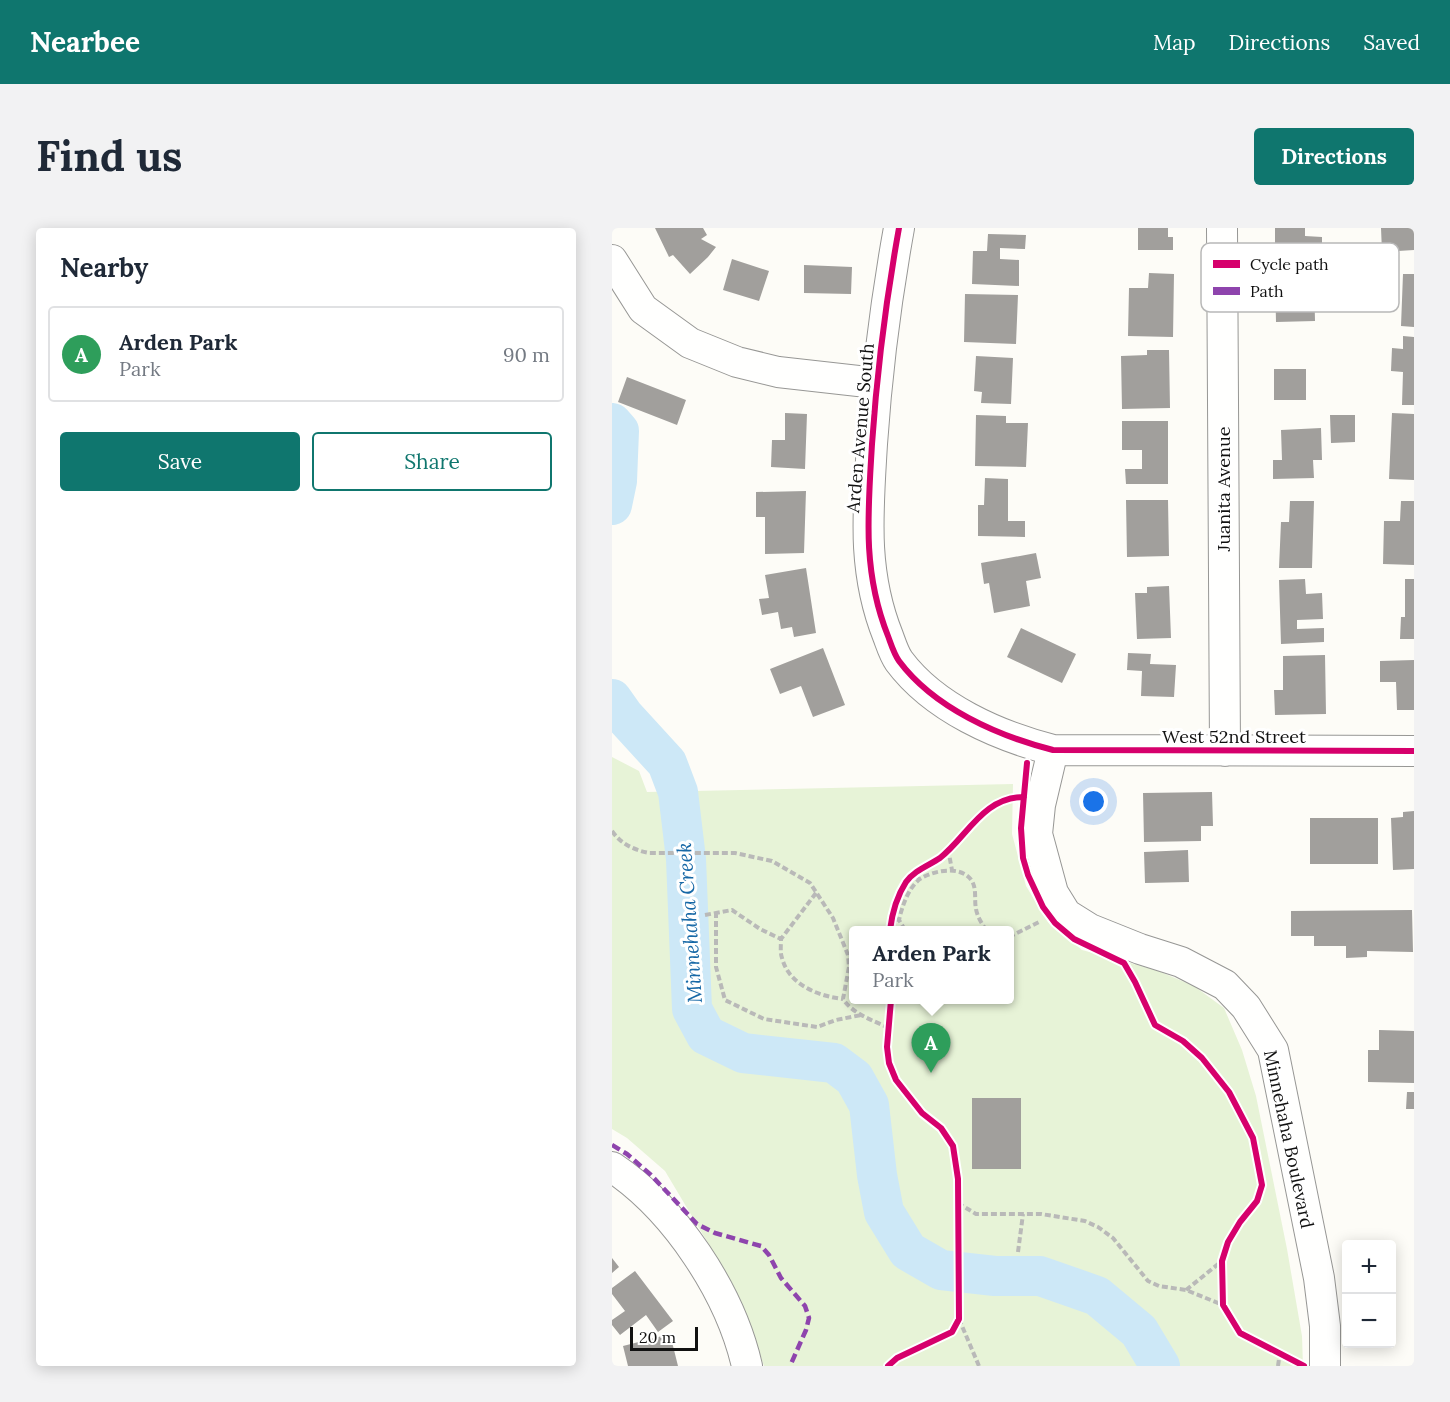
<!DOCTYPE html>
<meta charset="utf-8">
<style>
body{margin:0;font-family:Lora,serif;background:#f2f2f3;color:#1f2937}
.controls{position:absolute;right:18px;bottom:18px;display:grid;overflow:hidden;border-radius:6px;box-shadow:0 3px 15px #0003}
.controls button{width:54px;height:54px;display:grid;place-items:center;padding:0;border:0;border-bottom:2px solid #e0e1e3;background:#fff;color:#1f2937;font:30px sans-serif}
.scale{position:absolute;left:18px;bottom:15px;width:68px;box-sizing:border-box;padding-left:6px;border:3px solid #111;border-top:0;font-size:16px;line-height:21px;white-space:nowrap;color:#111;-webkit-text-stroke:4px #fff;paint-order:stroke}
.you{position:absolute;left:482px;top:574px;width:21px;height:21px;margin:-15px;border:4px solid #fff;border-radius:50%;background:#1a73e8;box-shadow:0 0 0 9px #1a73e833}
.badge{display:grid;place-items:center;width:39px;height:39px;border-radius:50%;background:#0f766e;color:#fff;font-size:20px;font-weight:700}
.pin{position:absolute;translate:-50% -50px;filter:drop-shadow(0 2px 3px #0008)}
.pin::after{content:'';position:absolute;top:32px;width:21px;height:18px;background:inherit;clip-path:polygon(0 0,100% 0,50% 100%)}
.popup{position:absolute;left:237px;top:698px;width:165px;height:78px;box-sizing:border-box;display:grid;place-content:center;border-radius:6px;background:#fff;filter:drop-shadow(0 2px 4px #0005);font-size:20px;white-space:nowrap;color:#747a83}
.popup b{font-size:22px;color:#1f2937}
.popup::after{content:'';position:absolute;left:50%;top:100%;margin-left:-12px;border:12px solid transparent;border-top-color:#fff}
.list{margin:0;padding:0;list-style:none}
h2{display:flex;justify-content:space-between;align-items:center;height:78px;margin:0;padding:0 24px;font-size:26px}
h2 small{font-size:20px;font-weight:400;color:#747a83}
.list li{display:grid;grid-template-columns:39px 1fr auto;gap:18px;align-items:center;box-sizing:border-box;height:96px;margin:0 12px 12px;padding:0 12px;border:2px solid #e0e1e3;border-radius:6px}
.list b{display:block;font-size:22px;white-space:nowrap}
.list p{margin:0;font-size:20px;white-space:nowrap;color:#747a83}
.list em{font-size:20px;font-style:normal;color:#747a83}
.actions{display:flex;gap:12px;padding:18px 24px}
.actions a{flex:1;padding:14px 0;border:2px solid #0f766e;border-radius:6px;text-align:center;font-size:21px;color:#0f766e}
.actions .main{background:#0f766e;color:#fff}
.map{position:relative;flex:none;width:802px;height:1138px;overflow:hidden;border-radius:6px}
header{display:flex;align-items:center;gap:36px;box-sizing:border-box;height:84px;padding:0 30px;background:#0f766e;color:#fff}
header strong{font-size:28px}
nav{display:flex;gap:33px;margin-inline-start:auto;font-size:21px}
.intro{display:flex;align-items:center;justify-content:space-between;box-sizing:border-box;height:144px;padding:0 36px}
h1{margin:0;font-size:42px}
.button{padding:15px 27px;border-radius:6px;background:#0f766e;color:#fff;font-size:21px;font-weight:700}
main{display:flex;gap:36px;padding:0 36px}
aside{flex:1;background:#fff;border-radius:6px;box-shadow:0 3px 15px #0003}
.map>svg:first-child{display:block}
.green{fill:#e7f3d7;fill-rule:evenodd}
.lines{fill:none;stroke-linecap:round;stroke-linejoin:round}
.river{stroke:#cde8f7;stroke-width:40}
.building{fill:#a19f9c}
.minor-casing{stroke:#979795;stroke-width:32}
.path{stroke:#b9b9b8;stroke-width:4;stroke-dasharray:6 3;stroke-linecap:butt}
.minor{stroke:#fffffe;stroke-width:30}
.quiet{stroke:#8e44ad;stroke-width:4.5;stroke-dasharray:9 4.5;stroke-linecap:butt}
.cycleway-casing{stroke:#fff;stroke-width:10}
.cycleway{stroke:#d6006c;stroke-width:6}
.labels{text-anchor:middle;dominant-baseline:central;stroke-width:6;stroke-linejoin:round;paint-order:stroke}
.street-label{font-size:18px;fill:#111;stroke:#fff}
.water-label{font-size:20px;font-style:italic;fill:#1768a6;stroke:#fff}
.key{fill:#fff;stroke:#b8b8b8;stroke-width:1.5}
.key-label{font-size:16px;fill:#111}
</style>
<header>
<strong>Nearbee</strong>
<nav><a>Map</a><a>Directions</a><a>Saved</a></nav>
</header>
<div class="intro"><h1>Find us</h1><a class="button">Directions</a></div>
<main>
<aside>
<h2>Nearby<small></small></h2>
<ul class="list">
<li><span class="badge" style="background:#2e9e5b">A</span><div><b>Arden Park</b><p>Park</p></div><em>90 m</em></li>
</ul>
<div class="actions"><a class="main">Save</a><a>Share</a></div>
</aside>
<div class="map">
<svg width="802" height="1138" viewBox="0 0 802 1138">
<rect width="100%" height="100%" fill="#fdfcf7"/>
<path class="green" d="M0 529 27 543 35 564 401 556 400 606 414 658 436 694 470 722 544 742 582 758 612 780 630 822 644 868 675 1021 690 1108 691 1138H152L134 1085 112 1042 53 943 15 910 0 901ZM241 702H397V772H241Z"/>
<g class="lines">
<path class="river" d="M0 195 7 203 5 253 0 277
M0 471 12 488 55 535 66 564 74 631 80 781 94 807 131 825 222 835 242 850 257 877 265 947 272 984 296 1023 329 1042 383 1048H428L485 1068 527 1103 548 1138"/>
</g>
<path class="building" d="M43 0H91L95 7 89 11 104 19 96 29 78 46 61 27 57 29Z
M526 0H556V9H561V22H526Z
M663 0H693V8L710 9V22H688V26H663Z
M769 0H802V22L770 24Z
M376 6 414 7 413 21 388 20V31L407 32V58L360 56 361 23H375Z
M120 31 157 43 147 73 111 62Z
M192 37 240 39 239 66 192 65Z
M537 45 562 46 561 109 516 108 517 60H536Z
M791 46H802V99L789 98Z
M663 50H702L703 93 664 94Z
M353 66 406 67 404 116 352 114Z
M791 108 802 109V177H790L791 144 779 143 780 120 791 121Z
M535 122H557L558 180 510 181 509 128 535 127Z
M364 128 401 130 399 176 369 175 370 164 362 163Z
M662 141H694V172H662Z
M15 149 74 172 65 197 6 174Z
M173 185 195 186 193 241 159 239 160 212H173Z
M780 185 802 186V252L777 251Z
M364 187 394 188V195H416L414 239 363 238Z
M718 187H743V214L719 215Z
M510 193H556V256H514L513 241H530V222H510Z
M709 200 710 232H701L702 250 661 251V232H670L669 202Z
M373 250 396 251V293H413V309L366 308V277H372Z
M194 263 192 325 153 326V289H144V264Z
M514 272H556L557 328 515 329Z
M678 273H702L700 340H667L669 294H677Z
M789 273H802V337L771 336 772 293H788Z
M424 325 429 350 414 353 418 378 382 385 377 355 372 356 369 335Z
M194 340 204 405 182 409 180 399 169 401 166 384 150 387 147 371 157 370 153 347Z
M693 351 694 366 710 365 711 391 685 392V401L712 400V414L669 416 667 352Z
M793 351H802V411H788L789 389H793Z
M557 358 559 410 525 411 523 365H535V359Z
M409 400 464 426 450 455 395 429Z
M211 420 233 477 201 489 189 458 168 466 158 441Z
M516 425 539 426 538 436 564 437 562 469 529 468 530 443 515 442Z
M713 427 714 486 663 487 662 462H671V428Z
M802 432V482H785L784 454H768V433Z
M600 564 601 598H589V613L532 614 531 565Z
M802 583V641L781 642 779 590 791 589V584Z
M698 590H766V636H698Z
M576 622 577 654 533 655 532 624Z
M800 682 801 724 755 723V729L734 730V718H702V708H679V683Z
M767 802 802 803V855L756 854V822H767Z
M795 864H802V881H794Z
M360 870H409V941H360Z
M0 1030 7 1039 0 1045Z
M23 1043 61 1093 46 1104 34 1087 8 1107 0 1097V1092L13 1083 0 1066V1060Z
M58 1106 66 1138H16L11 1118Z"/>
<g class="lines">
<g class="minor-casing">
<path id="minor" d="M287 0C274 72 265 143 260 216 256 284 250 343 276 408 279 416 282 426 287 433 322 480 386 508 441 522L802 523
M610 0 613 523
M0 32 31 81 78 115 125 134 166 144 264 155
M441 522 428 577 425 606 441 665 454 686 478 701 528 721 569 734 613 757 634 779 661 822 707 1050 713 1098V1138
M0 939C63 981 118 1064 135 1138"/>
</g>
<path class="path" d="M0 603C9 616 22 622 37 625H123L160 633 198 655 221 690 236 727 237 739 231 771C241 786 260 792 275 799
M336 621 340 642
M302 646 308 652
M204 665 169 711C169 717 168 725 170 730 177 757 206 768 231 771
M104 684V739L113 772 152 791 205 799 224 792 249 787
M93 687 120 682 148 701 169 711
M280 691 287 692
M293 702 287 692C290 679 296 660 308 651 322 642 350 637 360 653 365 662 362 672 364 681 365 688 370 696 374 702
M397 709 429 693
M346 975 364 986H429L473 993 486 999 501 1010 536 1053 547 1058 574 1062 611 1077
M406 1024 411 986
M574 1062 610 1033
M347 1091 367 1138
M666 1138 668 1124"/>
<use href="#minor" class="minor"/>
<path class="quiet" d="M0 917 15 926 39 947 85 996 103 1005 149 1018 157 1027 169 1050 193 1078 197 1090 194 1102 178 1138"/>
<g class="cycleway-casing">
<path id="cycleway" d="M287 0C274 72 265 143 260 216 256 284 250 343 276 408 279 416 282 426 287 433 322 480 386 508 441 522L802 523
M415 535 409 600 411 630 416 647 431 679 443 695 462 711 512 735 523 754 543 797 571 813 590 830 617 864 641 910 650 957 645 973 628 994 616 1014 610 1033 611 1077 628 1105 692 1138
M278 702C280 686 285 668 294 654 303 642 316 638 328 630 355 609 371 569 412 569
M276 1138 285 1130 340 1104 347 1091 346 951 341 918 329 900 310 885 284 852 277 835 275 819 279 772"/>
</g>
<use href="#cycleway" class="cycleway"/>
</g>
<g class="labels">
<g class="street-label">
<text transform="translate(248 200) rotate(-85)">Arden Avenue South</text>
<text transform="translate(611 261) rotate(-90)">Juanita Avenue</text>
<text x="622" y="508">West 52nd Street</text>
<text transform="translate(677 911) rotate(78)">Minnehaha Boulevard</text>
</g>
<g class="water-label">
<text transform="translate(77 695) rotate(-94)">Minnehaha Creek</text>
</g>
</g>
<rect x="589" y="15" width="198" height="69" rx="9" class="key"/>
<rect x="601" y="32" width="27" height="8" fill="#d6006c"/>
<rect x="601" y="59" width="27" height="8" fill="#8e44ad"/>
<g class="key-label">
<text x="638" y="42">Cycle path</text>
<text x="638" y="69">Path</text>
</g>
</svg>
<div class="controls">
<button>+</button>
<button>−</button>
</div>
<div class="scale">20 m</div>
<div class="you"></div>
<div class="pin badge" style="left:319px;top:845px;background:#2e9e5b">A</div>
<div class="popup"><b>Arden Park</b>Park</div>
</div>
</main>
